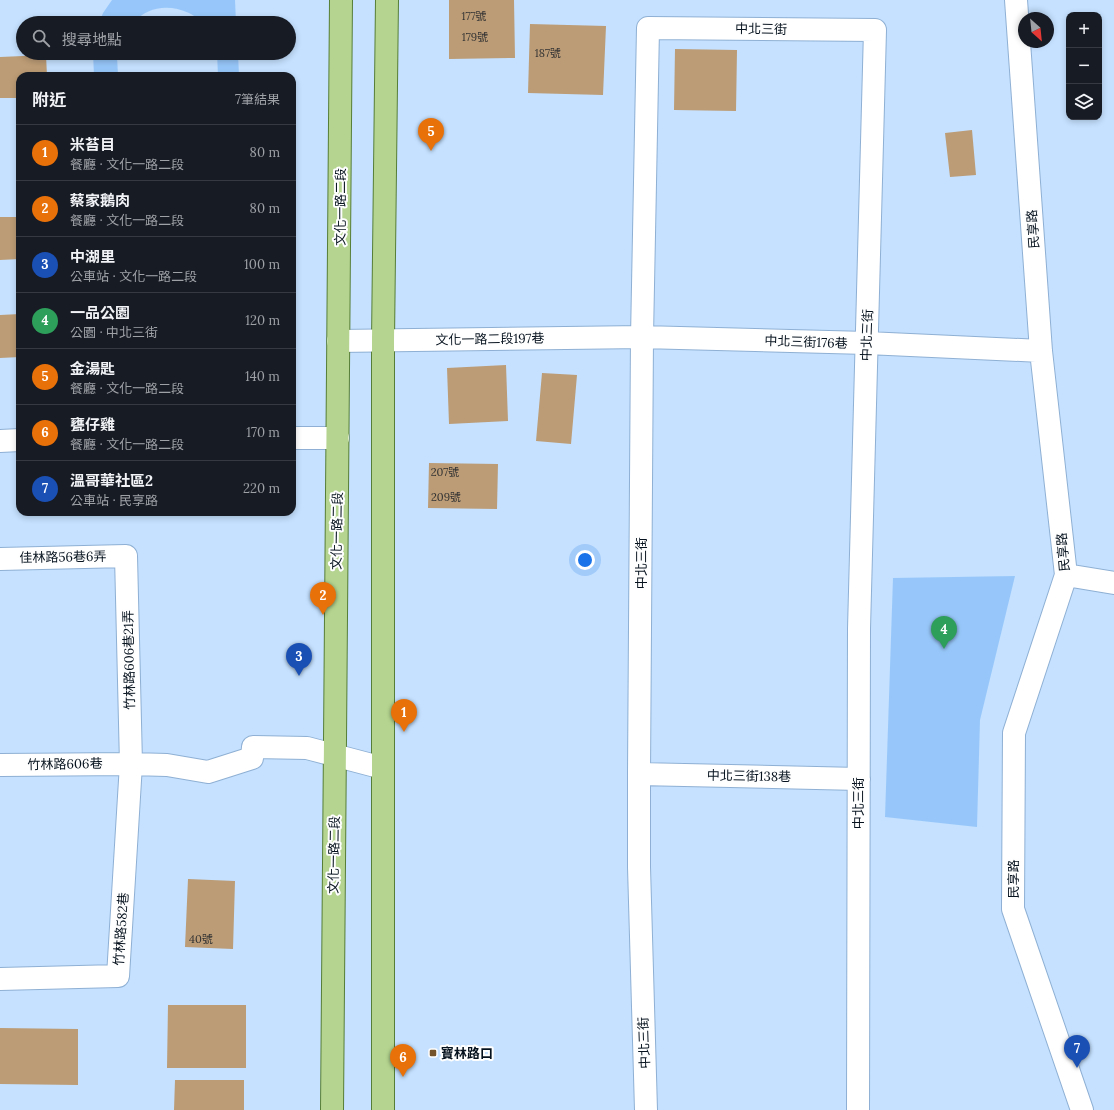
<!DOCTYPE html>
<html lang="zh-TW">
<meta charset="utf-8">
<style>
body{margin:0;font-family:Lora,"Noto Sans TC",serif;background:#20242c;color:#f1f3f6}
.controls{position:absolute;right:12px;top:12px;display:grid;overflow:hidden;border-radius:8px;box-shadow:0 2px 6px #0003}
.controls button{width:36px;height:36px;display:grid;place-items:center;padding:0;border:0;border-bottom:1px solid #363941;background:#171b24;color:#f1f3f6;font:20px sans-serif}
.compass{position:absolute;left:1018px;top:12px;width:36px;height:36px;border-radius:50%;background:#171b24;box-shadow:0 2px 6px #0003;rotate:153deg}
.you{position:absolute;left:585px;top:560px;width:14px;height:14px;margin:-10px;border:3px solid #fff;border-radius:50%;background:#1a73e8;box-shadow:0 0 0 6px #1a73e833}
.badge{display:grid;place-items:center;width:26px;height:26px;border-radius:50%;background:#b9ab9b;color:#fff;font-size:13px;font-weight:700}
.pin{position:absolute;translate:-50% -33px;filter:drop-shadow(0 1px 2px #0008)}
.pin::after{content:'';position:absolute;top:21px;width:14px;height:12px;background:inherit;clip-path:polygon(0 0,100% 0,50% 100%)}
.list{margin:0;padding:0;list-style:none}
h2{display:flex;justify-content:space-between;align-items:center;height:52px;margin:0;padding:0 16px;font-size:17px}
h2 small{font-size:13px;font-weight:400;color:#9ea1a6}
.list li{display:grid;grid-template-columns:26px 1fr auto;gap:12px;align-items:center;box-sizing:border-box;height:56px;padding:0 16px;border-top:1px solid #363941}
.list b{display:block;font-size:15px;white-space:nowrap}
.list p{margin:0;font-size:13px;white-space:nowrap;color:#9ea1a6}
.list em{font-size:13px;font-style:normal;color:#9ea1a6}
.icon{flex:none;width:22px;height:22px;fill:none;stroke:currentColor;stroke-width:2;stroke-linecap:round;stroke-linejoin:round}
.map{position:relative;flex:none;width:1114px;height:1110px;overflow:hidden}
.search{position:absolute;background:#171b24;box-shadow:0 2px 6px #0003;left:16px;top:16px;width:280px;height:44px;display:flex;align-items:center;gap:10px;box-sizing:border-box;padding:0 14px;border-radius:22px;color:#9ea1a6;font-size:15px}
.panel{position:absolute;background:#171b24;box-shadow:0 2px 6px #0003;left:16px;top:72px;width:280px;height:444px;border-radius:12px}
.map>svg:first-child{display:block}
.green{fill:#97c7fa}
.building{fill:#bc9c76}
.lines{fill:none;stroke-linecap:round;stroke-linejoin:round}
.minor-casing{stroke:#8fb0d4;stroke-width:24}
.major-casing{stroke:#577e37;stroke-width:24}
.minor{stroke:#fff;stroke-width:22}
.major{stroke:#b4d48f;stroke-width:22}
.poi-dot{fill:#75542b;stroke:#fefefe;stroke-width:1.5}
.labels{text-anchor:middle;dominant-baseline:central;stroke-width:4;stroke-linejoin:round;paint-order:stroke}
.number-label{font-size:11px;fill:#343434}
.street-label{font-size:13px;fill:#06121e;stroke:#fefefe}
.poi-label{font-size:13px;font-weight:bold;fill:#06121e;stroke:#fefefe;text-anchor:start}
</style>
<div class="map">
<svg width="1114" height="1110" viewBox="0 0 1114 1110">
<rect width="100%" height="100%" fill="#c5e1ff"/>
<path class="green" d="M112 0H235L236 23C228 23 216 25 208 23 203 22 195 16 189 13 169 4 148 6 133 23H99L103 13Z
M93 53H118L117 56 118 76H94Z
M217 53H238L239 76H218Z
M1015 576 980 720 977 827 885 817 893 578Z"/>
<path class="building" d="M449 0H514L515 58 449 59Z
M530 24 606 26 603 95 528 93Z
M675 49 737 50 736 111 674 110Z
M46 55 47 76H20V98H0V57Z
M972 130 976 175 950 177 945 133Z
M0 217H20V259L0 260Z
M20 314V357L0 358V315Z
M506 365 508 421 449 424 447 368Z
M542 373 577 375 571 444 536 441Z
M429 463 498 464 497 509 428 508Z
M188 879 235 881 233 949 185 947Z
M168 1005H246V1068H167Z
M0 1028 78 1029V1085L0 1084Z
M175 1080H244V1110H174Z"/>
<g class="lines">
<g class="minor-casing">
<path id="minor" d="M1016 0 1041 351 1066 575 1014 733 1013 909 1082 1110
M338 341 642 337 867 343 1041 351
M292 438H338
M0 441 20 440
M0 559 126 556 131 764 118 976 0 979
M1066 575 1114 583
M0 765 131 764 167 765 208 772 252 758 253 747 307 748 383 768
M639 774 859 779
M646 1110 639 867V774L642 337 648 28 875 30 859 629 858 1110"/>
</g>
<g class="major-casing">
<path id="major" d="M332 1110 341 0
M383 1110V340L387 0"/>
</g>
<use href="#minor" class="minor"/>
<use href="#major" class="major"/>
</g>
<rect class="poi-dot" x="429" y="1049" width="8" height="8" rx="2"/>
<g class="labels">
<g class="number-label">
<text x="474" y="16">177號</text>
<text x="475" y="37">179號</text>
<text x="548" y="53">187號</text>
<text x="445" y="472">207號</text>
<text x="446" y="497">209號</text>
<text x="201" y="939">40號</text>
</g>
<g class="street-label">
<text transform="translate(761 29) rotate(1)">中北三街</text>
<text transform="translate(340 207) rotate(-90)">文化一路二段</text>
<text transform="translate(1033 229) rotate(-94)">民享路</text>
<text transform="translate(867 335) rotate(-88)">中北三街</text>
<text transform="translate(490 339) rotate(-1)">文化一路二段197巷</text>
<text transform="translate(806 342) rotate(2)">中北三街176巷</text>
<text transform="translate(337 531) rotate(-89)">文化一路二段</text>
<text transform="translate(1063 552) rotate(-95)">民享路</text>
<text transform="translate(63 557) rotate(-1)">佳林路56巷6弄</text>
<text transform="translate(641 563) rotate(-90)">中北三街</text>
<text transform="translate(129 660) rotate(-91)">竹林路606巷21弄</text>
<text transform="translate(65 764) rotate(-1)">竹林路606巷</text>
<text transform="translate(749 776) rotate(1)">中北三街138巷</text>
<text transform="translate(858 803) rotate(-90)">中北三街</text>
<text transform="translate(334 855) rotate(-89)">文化一路二段</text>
<text transform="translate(1013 879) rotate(-90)">民享路</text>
<text transform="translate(121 929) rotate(-86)">竹林路582巷</text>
<text transform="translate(644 1043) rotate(-92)">中北三街</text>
</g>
<g class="poi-label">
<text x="441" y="1053">寶林路口</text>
</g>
</g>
</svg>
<div class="controls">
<button>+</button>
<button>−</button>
<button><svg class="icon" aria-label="layers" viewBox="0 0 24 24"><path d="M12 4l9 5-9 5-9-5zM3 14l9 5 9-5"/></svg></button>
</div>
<svg class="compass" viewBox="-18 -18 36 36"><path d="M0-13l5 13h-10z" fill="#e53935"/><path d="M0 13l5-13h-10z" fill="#9ea1a6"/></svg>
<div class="you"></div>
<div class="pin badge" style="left:404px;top:732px;background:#e8710a">1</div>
<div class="pin badge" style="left:323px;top:615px;background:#e8710a">2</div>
<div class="pin badge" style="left:299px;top:676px;background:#1a4fb4">3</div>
<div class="pin badge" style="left:944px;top:649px;background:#2e9e5b">4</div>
<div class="pin badge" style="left:431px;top:151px;background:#e8710a">5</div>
<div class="pin badge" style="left:403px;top:1077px;background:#e8710a">6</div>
<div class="pin badge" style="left:1077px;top:1068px;background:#1a4fb4">7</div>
<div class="search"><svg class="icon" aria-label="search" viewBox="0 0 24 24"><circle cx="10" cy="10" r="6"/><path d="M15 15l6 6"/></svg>搜尋地點</div>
<section class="panel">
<h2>附近<small>7筆結果</small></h2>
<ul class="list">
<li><span class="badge" style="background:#e8710a">1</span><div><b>米苔目</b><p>餐廳 · 文化一路二段</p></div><em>80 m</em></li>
<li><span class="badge" style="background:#e8710a">2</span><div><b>蔡家鵝肉</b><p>餐廳 · 文化一路二段</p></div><em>80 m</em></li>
<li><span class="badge" style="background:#1a4fb4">3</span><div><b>中湖里</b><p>公車站 · 文化一路二段</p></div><em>100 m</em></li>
<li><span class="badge" style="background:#2e9e5b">4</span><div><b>一品公園</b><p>公園 · 中北三街</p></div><em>120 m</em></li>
<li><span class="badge" style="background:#e8710a">5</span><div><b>金湯匙</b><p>餐廳 · 文化一路二段</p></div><em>140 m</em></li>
<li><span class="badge" style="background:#e8710a">6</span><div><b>甕仔雞</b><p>餐廳 · 文化一路二段</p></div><em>170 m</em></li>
<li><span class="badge" style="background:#1a4fb4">7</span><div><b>溫哥華社區2</b><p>公車站 · 民享路</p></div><em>220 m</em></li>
</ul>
</section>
</div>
